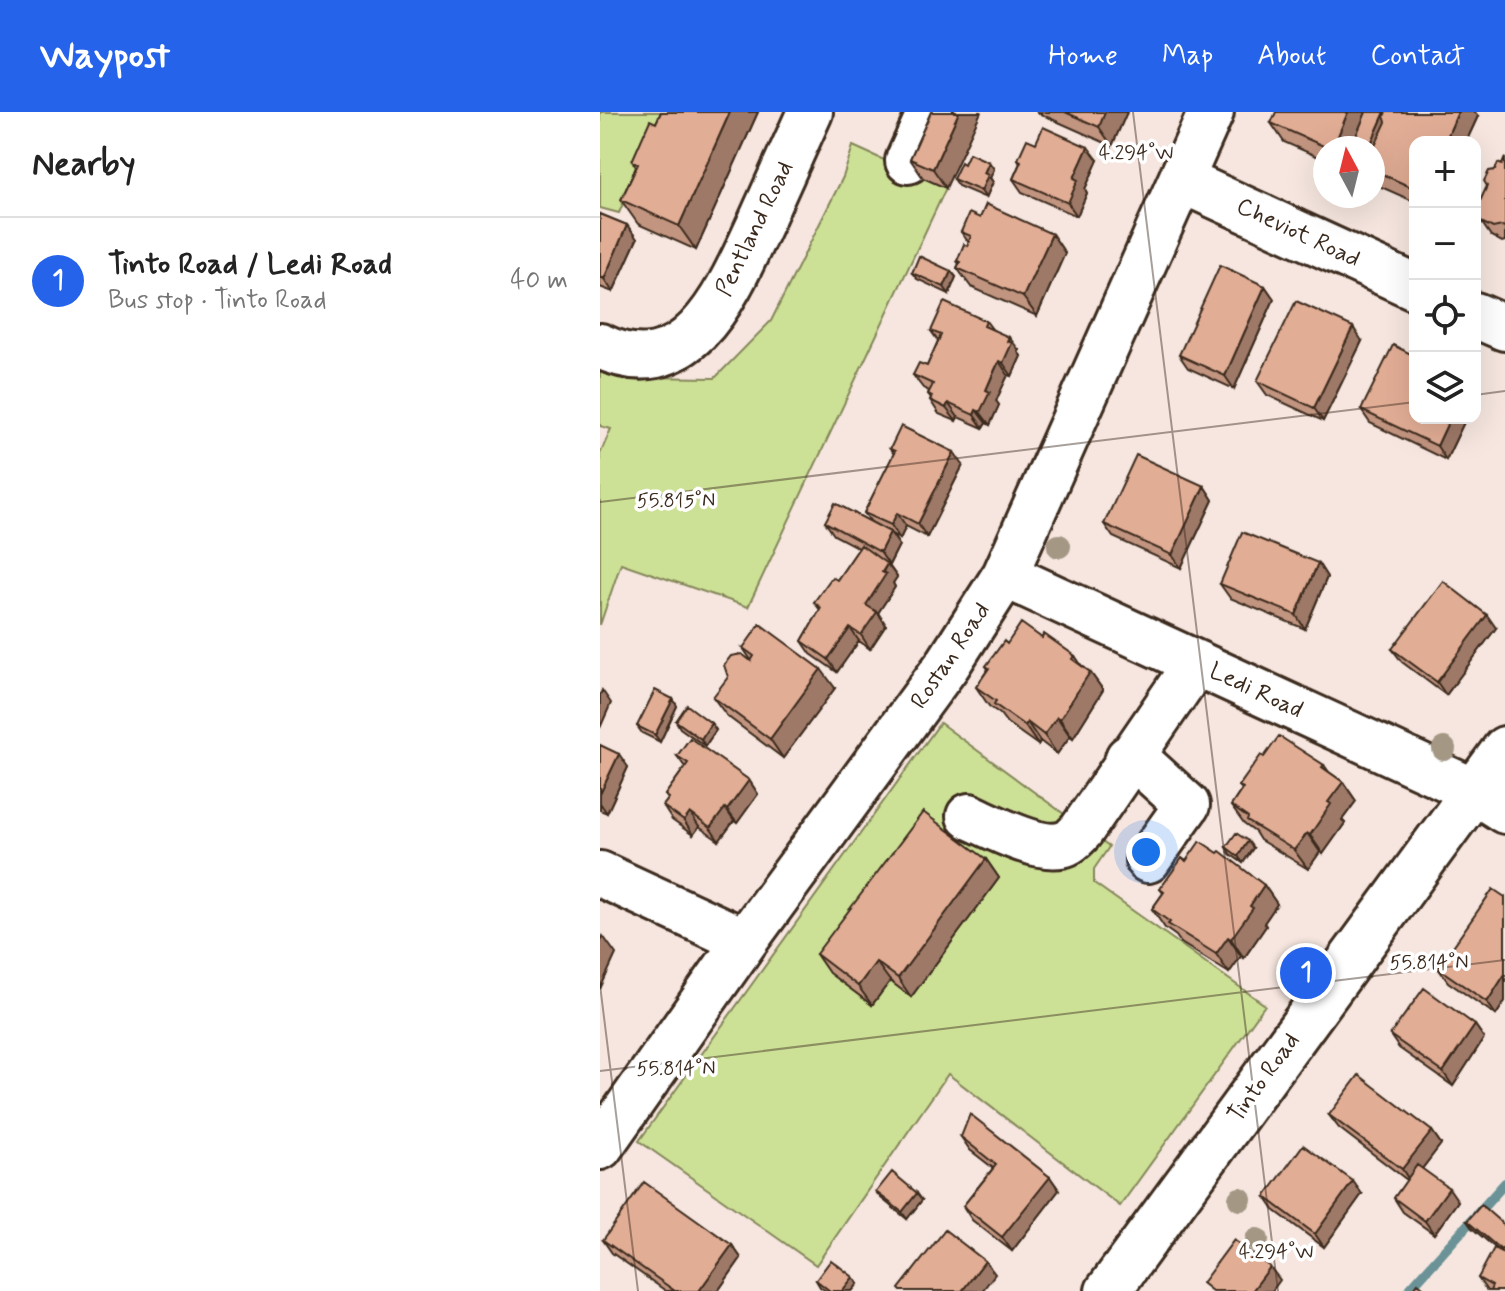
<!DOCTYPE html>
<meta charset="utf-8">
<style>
body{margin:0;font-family:Mynerve,sans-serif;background:#f2f2f2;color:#222}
.controls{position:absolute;right:24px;top:24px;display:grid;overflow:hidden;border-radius:16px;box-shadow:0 8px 32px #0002}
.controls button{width:72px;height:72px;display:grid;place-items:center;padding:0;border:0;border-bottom:2px solid #e0e0e0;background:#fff;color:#222;font:40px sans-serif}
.compass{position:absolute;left:713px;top:24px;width:72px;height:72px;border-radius:50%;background:#fff;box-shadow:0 8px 32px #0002;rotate:353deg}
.you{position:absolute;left:546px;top:740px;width:28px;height:28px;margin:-20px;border:6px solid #fff;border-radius:50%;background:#1a73e8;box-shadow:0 0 0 12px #1a73e833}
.badge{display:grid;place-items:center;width:52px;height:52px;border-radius:50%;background:#2563eb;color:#fff;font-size:26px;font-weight:700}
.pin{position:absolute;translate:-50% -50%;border:4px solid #fff;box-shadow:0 2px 8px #0006}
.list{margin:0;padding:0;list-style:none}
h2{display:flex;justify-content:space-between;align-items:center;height:104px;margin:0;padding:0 32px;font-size:34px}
h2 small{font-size:26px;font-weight:400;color:#767676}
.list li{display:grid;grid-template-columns:52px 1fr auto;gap:24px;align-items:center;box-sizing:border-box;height:128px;padding:0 32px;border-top:2px solid #e0e0e0}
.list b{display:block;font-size:30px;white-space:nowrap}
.list p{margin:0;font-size:26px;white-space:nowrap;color:#767676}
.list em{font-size:26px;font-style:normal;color:#767676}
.icon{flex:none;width:44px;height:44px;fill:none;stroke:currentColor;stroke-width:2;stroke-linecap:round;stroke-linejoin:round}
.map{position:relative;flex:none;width:905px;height:1179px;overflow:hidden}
header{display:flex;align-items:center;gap:48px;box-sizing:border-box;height:112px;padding:0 40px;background:#2563eb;color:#fff}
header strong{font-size:38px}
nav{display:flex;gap:44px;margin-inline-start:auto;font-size:28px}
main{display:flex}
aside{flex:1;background:#fff}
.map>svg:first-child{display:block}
.green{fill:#cde196;stroke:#84865a;stroke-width:2}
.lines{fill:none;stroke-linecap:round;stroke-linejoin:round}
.stream{stroke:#6a9297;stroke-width:10}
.minor-casing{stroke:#3b2a1e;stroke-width:50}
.minor{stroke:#fff;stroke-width:44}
.tree{fill:#a49885}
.wall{fill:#c29580;stroke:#3b2a1e;stroke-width:2}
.shaded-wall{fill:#9e7968;stroke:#3b2a1e;stroke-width:2}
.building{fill:#e2ad95;stroke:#3b2a1e;stroke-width:2}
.ticks{fill:none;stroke:#3b2a1e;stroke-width:2;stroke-opacity:0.45}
.labels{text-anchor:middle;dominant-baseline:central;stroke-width:7;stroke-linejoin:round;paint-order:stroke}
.street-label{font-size:24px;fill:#3b2a1e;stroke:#fff}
.ticks-label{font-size:20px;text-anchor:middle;fill:#3b2a1e;stroke:#fff;stroke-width:7;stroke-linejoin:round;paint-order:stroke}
</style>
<header>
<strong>Waypost</strong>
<nav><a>Home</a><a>Map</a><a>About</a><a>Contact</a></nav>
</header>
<main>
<aside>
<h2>Nearby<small></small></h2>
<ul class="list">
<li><span class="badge">1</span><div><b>Tinto Road / Ledi Road</b><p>Bus stop · Tinto Road</p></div><em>40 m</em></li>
</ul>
</aside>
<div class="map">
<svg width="905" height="1179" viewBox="0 0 905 1179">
<rect width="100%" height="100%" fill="#f6e6df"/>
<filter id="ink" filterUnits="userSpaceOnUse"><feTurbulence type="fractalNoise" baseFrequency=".0125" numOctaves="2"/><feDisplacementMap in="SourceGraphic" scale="16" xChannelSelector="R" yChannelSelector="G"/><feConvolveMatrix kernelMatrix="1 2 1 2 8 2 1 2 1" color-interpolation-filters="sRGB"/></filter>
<g filter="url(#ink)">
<path class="green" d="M0 0H62L19 101 0 96Z
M253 34 346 76 148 495 21 451 0 513V342L11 317 0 314V259L34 265 115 266 171 209 243 65Z
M340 611 509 735 494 757V771L665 893 520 1094 348 962 216 1153 39 1029Z"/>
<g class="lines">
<path class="stream" d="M808 1179 905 1071"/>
<g class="minor-casing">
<path id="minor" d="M308 49 330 0
M581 68 815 175
M875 203 905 216
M0 234C90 278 130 175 160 111 177 74 193 37 210 0
M405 463 874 679 905 699
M528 646 543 653 587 693 548 748
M369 704C392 714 442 742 467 731 472 729 477 723 481 719L596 551
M0 762 145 829
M0 1035 145 829 348 552 405 463 611 0
M508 1179 905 637"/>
</g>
<use href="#minor" class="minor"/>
</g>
<g class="tree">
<circle cx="459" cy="434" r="12"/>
<circle cx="844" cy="637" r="12"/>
<circle cx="640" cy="1087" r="12"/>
<circle cx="657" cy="1128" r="12"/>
</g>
<path class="wall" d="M61 0H158L96 138 38 112 21 88 36 55 32 49 56 11Z
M331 0 346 76 323 66 310 47Z
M436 0H527L512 34Z
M878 4 866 30H815V90L779 74 773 65V36H725V48L684 30 671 11Z
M436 31 498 48 485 77 487 81 477 104 422 80 413 67 420 51 418 47Z
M905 46V129L902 130 891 124 875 101 895 58 902 53Z
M389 50 394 57 390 66 393 70 386 86 358 74 353 67 364 52Z
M0 102 27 113 37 127 13 180 0 175Z
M380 106 452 122 465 141 437 204 371 175 357 156 359 152 357 149 369 131 361 120Z
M351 159 356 165 349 182 317 167 312 161Z
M665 174 674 187 634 277 588 256 579 243Z
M386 209 392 217 419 238 418 240 421 244 412 264 408 263 401 277 396 289 399 293 390 313 386 311 383 316 358 305 356 309 339 302 330 288 331 286 328 282 329 279 323 276 313 263 327 254 338 229 331 219Z
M762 229 723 309 667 283 657 269Z
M761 298 866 306 846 348 770 311Z
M290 337 363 353 327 425 306 414 300 427 292 422 299 433 289 453 288 452 297 465 293 471 295 475 278 501 286 513 270 537 259 529 237 560 211 542 202 529 220 498 214 490 237 468 259 436 234 423 225 410H271L264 401 294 342Z
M604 374 613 388 581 456 513 425 504 412Z
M718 451 727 465 705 517 630 486 620 472Z
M896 516 846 583 802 550 792 537Z
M442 526 475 544 481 553 490 560 503 578 473 626 470 624 457 642 440 629 438 633 407 611 400 602 389 594 376 575 388 557 386 554 407 532Z
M143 536 235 576 183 646 127 604 113 585 151 548Z
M73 587 77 594 60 630 42 621 37 614Z
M76 609 111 611 116 618 105 634 80 616Z
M0 633 28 655 7 701 0 698Z
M77 644 149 668 158 682 137 711 134 709 119 729 99 715 93 723 72 708 63 694 68 687 65 683 85 655Z
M664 645 724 653 729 660 743 670 756 689 742 708 745 711 723 742 720 740 708 757 660 728 655 720 644 712 631 694 642 677 639 674Z
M626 735 653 736 643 751 630 742Z
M386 747 399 766 311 885 290 869 272 893 229 861 216 842Z
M586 749 664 773 677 792 664 811 666 814 644 846 641 844 629 861 581 831 576 824 565 816 552 797 563 781 560 777Z
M905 785V889L896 903 848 870 838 856Z
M875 913 884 926 853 974 799 936 790 923Z
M729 1003 832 1019 841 1032 822 1057 858 1089 834 1122 803 1100 794 1086 807 1068 739 1016Z
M361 1025 450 1065 459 1078 412 1139 372 1108 363 1094 393 1056 370 1038Z
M276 1080 322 1088 307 1107 281 1086Z
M762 1082 724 1135 674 1098 665 1085Z
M867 1109 905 1114V1179H887L878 1166 900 1140 872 1116Z
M3 1128 132 1133 141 1146 118 1179H66L12 1141Z
M253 1165 258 1172 252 1179H226L220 1175 216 1168Z"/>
<path class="shaded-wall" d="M130 0H158L96 138 79 114Z
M359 0H381L346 76 333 57Z
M505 0H527L512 34 499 15Z
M748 0H770L754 36H733Z
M785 0H791L773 44V36H769Z
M858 0H875L878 4 866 30H845Z
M488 35 498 48 485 77 487 81 477 104 468 91 474 66Z
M876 42 881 49 875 63V45Z
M389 50 394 57 390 66 393 70 386 86 381 79 384 61Z
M27 113 37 127 13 180 4 167Z
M452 122 465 141 437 204 423 185Z
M351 159 356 165 349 182 344 175Z
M665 174 674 187 634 277 625 264Z
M753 215 762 229 723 309 714 296Z
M409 225 419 238 418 240 421 244 412 264 403 251Z
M399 249 408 263 396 289 399 293 390 313 380 300 386 278Z
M348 291 358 305 356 309 346 296Z
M376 298 386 311 383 316 374 303Z
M850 306H866L846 348 837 334Z
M354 340 363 353 327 425 318 412Z
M604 374 613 388 581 456 572 443Z
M297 401 306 414 300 427 291 413Z
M290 420 299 433 289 453 280 440Z
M718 451 727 465 705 517 696 503Z
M287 452 297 465 293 471 295 475 278 501 286 513 270 537 261 523 266 493Z
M887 503 896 516 846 583 837 570Z
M250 516 259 529 237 560 228 547Z
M475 544 488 563 490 560 503 578 473 626 460 607 472 547Z
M221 557 235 576 183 646 170 627Z
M2 578 11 591 0 616V583Z
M73 587 77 594 60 630 55 623Z
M457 605 470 624 457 642 444 623Z
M427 610 440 629 438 633 425 614Z
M111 611 116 618 105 634 101 627Z
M19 642 28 655 7 701 0 691V682Z
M149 668 158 682 137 711 127 698Z
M743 670 756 689 742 708 745 711 723 742 710 723 728 690Z
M125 696 134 709 119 729 110 716Z
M90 701 99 715 93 723 84 709Z
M707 721 720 740 708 757 694 738Z
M648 729 653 736 643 751 638 744Z
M386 747 399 766 311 885 298 866Z
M664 773 677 792 664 811 666 814 644 846 631 827 650 794Z
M3 824 16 842 0 877V830Z
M628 825 641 844 629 861 616 842Z
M276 850 290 869 272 893 258 874Z
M905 862V889L896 903 887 890Z
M875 913 884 926 853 974 843 960Z
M832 1019 841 1032 811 1071 802 1057Z
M450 1065 459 1078 412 1139 402 1125Z
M753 1069 762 1082 724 1135 715 1122Z
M849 1076 858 1089 834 1122 825 1109Z
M317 1081 322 1088 307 1107 302 1100Z
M132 1133 141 1146 118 1179H99Z
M385 1149 395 1162 382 1179H362Z
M670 1155 680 1168 672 1179H652Z
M253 1165 258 1172 252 1179H242Z"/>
<path class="building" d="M61 0H130L79 114 21 88 38 52 32 49 50 8 56 11Z
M331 0H359L333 57 310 47Z
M465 0H505L499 15Z
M676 0H748L733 36H728L671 11Z
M766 0H785L769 36H751Z
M786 0H858L845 30H815V77L773 58V38L786 10 784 4Z
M443 15 488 35 474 66 478 68 468 91 413 67 421 49 418 47 427 27 436 31Z
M369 41 389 50 384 61 388 63 381 79 353 67 361 50 364 52Z
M905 46V115L902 114 893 116 881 110 875 100 887 74 884 69 889 59 895 58 898 51 902 53Z
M386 92 452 122 423 185 357 156 360 150 357 149 364 132 367 134 371 124 361 120 369 101 380 106Z
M0 102 27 113 4 167 0 165Z
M319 144 351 159 344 175 312 161Z
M620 153 665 174 625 264 579 243Z
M696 189 753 215 714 296 657 269Z
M344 190 386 209 384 214 409 225 407 229 412 231 403 251 399 249 392 264 386 278 390 280 380 300 376 298 374 303 348 291 346 296 330 288 332 284 328 282 333 272 313 263 319 251 327 254 341 223 331 219Z
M793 233 815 244V306H850L837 334 761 298Z
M301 314 354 340 318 412 297 401 291 413 264 401 295 339 290 337Z
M536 343 604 374 572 443 504 412Z
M235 391 290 420 280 440 225 410Z
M642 420 718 451 696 503 620 472Z
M261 433 287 452 282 460 286 462 266 493 277 500 261 523 250 516 228 547 202 529 221 496 214 490 232 465 237 468Z
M843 469 887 503 837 570 792 537Z
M421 511 442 526 444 522 475 544 472 547 490 560 460 607 457 605 444 623 427 610 425 614 394 592 396 589 376 575 389 556 386 554 404 529 407 532Z
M160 512 221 557 170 627 113 585 128 565 124 553 131 544 142 542 151 549 154 544 143 536Z
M55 578 73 587 55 623 37 614Z
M87 593 111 611 101 627 76 609Z
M679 624 724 653 722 655 743 670 728 690 731 692 710 723 707 721 694 738 647 709 648 706 631 694 643 676 639 674 661 643 664 645Z
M90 626 149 668 127 698 125 696 110 716 90 701 84 709 63 694 69 686 65 683 88 651 77 644Z
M0 633 19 642 0 682Z
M323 700 386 747 298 866 276 850 258 874 216 842Z
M636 721 648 729 638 744 626 735Z
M600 729 618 741 620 739 664 773 650 794 653 796 631 827 628 825 616 842 568 812 570 810 552 797 564 780 560 777 582 746 586 749Z
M893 777 905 785V862L887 890 838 856Z
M824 876 875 913 843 960 790 923Z
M759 963 832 1019 802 1057 729 1003Z
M370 1002 450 1065 402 1125 363 1094 396 1053 361 1025Z
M703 1033 753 1069 715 1122 665 1085Z
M817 1053 849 1076 825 1109 794 1086Z
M292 1060 317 1081 302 1100 276 1080Z
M44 1070 132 1133 99 1179H75L3 1128Z
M881 1093 905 1114V1133L901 1138 867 1109Z
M345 1118 385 1149 362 1179H301L299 1177Z
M634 1128 670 1155 652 1179H612L602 1171Z
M894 1136 905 1142V1179H890L892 1174 878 1166Z
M231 1148 253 1165 242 1179H230L216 1168Z
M818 1171 828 1179H812Z"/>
</g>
<path class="ticks" d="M533 0 678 1179M875 283 905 279M0 390 815 290M0 873 38 1179M0 959 905 848"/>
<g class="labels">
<g class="street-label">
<text transform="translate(155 117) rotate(-64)">Pentland Road</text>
<text transform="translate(698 121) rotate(25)">Cheviot Road</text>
<text transform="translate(351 544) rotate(-56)">Rostan Road</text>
<text transform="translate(656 579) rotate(25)">Ledi Road</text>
<text transform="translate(664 966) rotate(-54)">Tinto Road</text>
</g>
</g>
<g class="ticks-label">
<text x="536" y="47">4.294°W</text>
<text x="76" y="395">55.815°N</text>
<text x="829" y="857">55.814°N</text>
<text x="76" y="963">55.814°N</text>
<text x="676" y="1146">4.294°W</text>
</g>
</svg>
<div class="controls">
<button>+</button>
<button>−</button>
<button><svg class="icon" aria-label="locate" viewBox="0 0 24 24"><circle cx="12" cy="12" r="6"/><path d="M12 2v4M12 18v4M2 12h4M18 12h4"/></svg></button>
<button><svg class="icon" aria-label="layers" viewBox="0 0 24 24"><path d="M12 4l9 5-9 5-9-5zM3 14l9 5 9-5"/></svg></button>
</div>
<svg class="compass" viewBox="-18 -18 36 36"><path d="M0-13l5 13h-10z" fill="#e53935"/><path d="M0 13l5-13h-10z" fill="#767676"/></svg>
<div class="you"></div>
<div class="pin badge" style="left:706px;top:861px">1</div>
</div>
</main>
